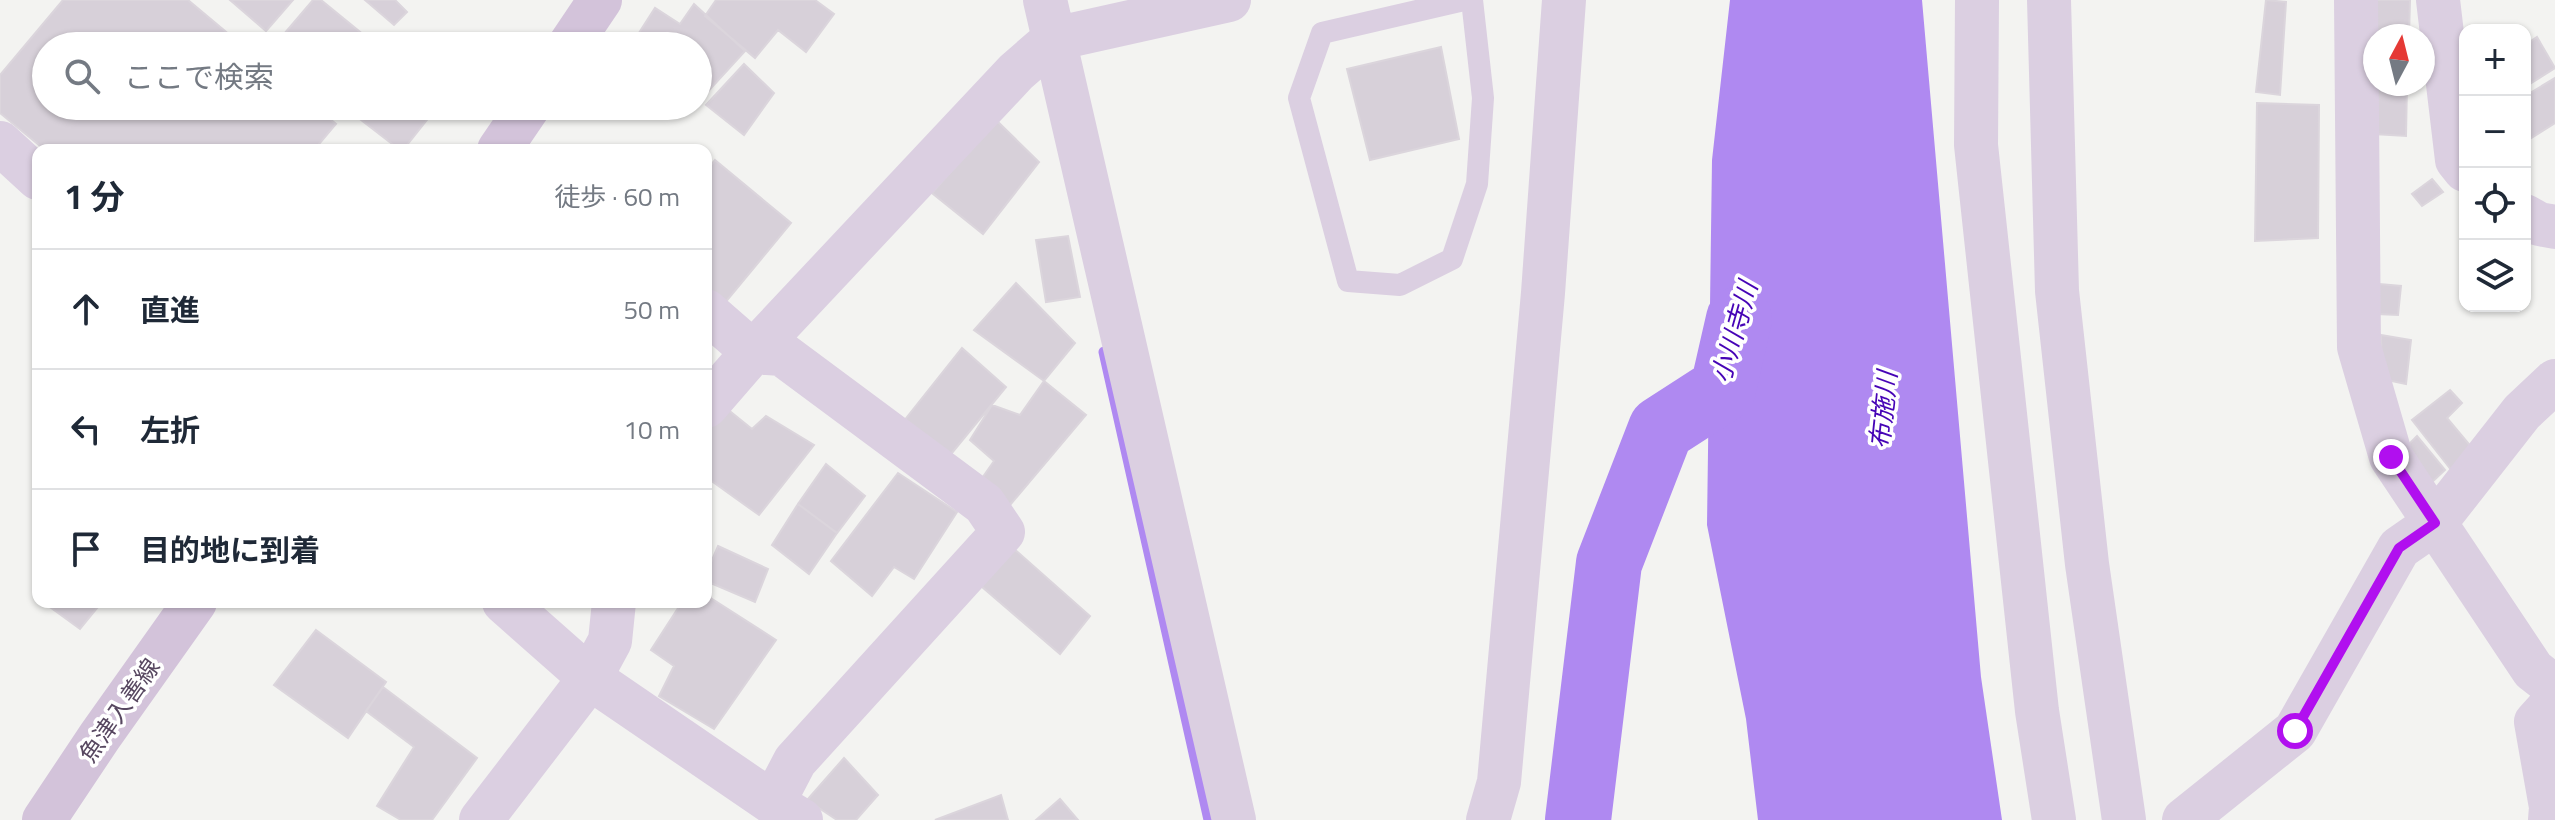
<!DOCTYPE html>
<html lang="ja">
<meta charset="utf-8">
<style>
body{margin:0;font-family:"Titillium Web","Noto Sans JP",sans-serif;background:#f6f6f7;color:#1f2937}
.controls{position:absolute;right:24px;top:24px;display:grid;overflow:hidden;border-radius:16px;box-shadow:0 2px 6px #0004}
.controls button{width:72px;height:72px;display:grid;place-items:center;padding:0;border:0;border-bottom:2px solid #e0e1e3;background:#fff;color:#1f2937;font:40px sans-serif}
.compass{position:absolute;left:2363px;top:24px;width:72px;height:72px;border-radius:50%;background:#fff;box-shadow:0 2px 6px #0004;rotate:7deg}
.stop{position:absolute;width:24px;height:24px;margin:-18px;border:6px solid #b10fef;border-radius:50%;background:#fff}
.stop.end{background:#b10fef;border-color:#fff;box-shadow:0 2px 8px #0008}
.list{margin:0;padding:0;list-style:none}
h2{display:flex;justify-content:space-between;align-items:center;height:104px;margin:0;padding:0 32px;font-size:34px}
h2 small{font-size:26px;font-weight:400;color:#747a83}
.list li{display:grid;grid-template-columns:52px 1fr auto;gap:24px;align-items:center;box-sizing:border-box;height:120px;padding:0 32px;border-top:2px solid #e0e1e3}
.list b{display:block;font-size:30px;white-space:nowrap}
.list em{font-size:26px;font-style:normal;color:#747a83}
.icon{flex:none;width:44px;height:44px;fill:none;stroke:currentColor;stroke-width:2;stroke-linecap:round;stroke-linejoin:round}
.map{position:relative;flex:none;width:2555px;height:820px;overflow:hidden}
.search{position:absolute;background:#fff;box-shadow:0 2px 6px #0004;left:32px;top:32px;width:680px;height:88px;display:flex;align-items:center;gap:20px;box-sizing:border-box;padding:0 28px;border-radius:44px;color:#747a83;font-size:30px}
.panel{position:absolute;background:#fff;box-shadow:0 2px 6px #0004;left:32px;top:144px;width:680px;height:464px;border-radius:16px}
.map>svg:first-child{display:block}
.water{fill:#af89f1}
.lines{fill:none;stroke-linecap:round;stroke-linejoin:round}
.stream{stroke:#af89f1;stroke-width:11}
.river{stroke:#af89f1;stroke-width:66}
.building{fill:#d7d0d9;stroke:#dbd5dc;stroke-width:2}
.lane{stroke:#dbcfe1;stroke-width:22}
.street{stroke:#dbcfe1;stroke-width:44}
.secondary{stroke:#d3c3da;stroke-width:44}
.route{stroke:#b10fef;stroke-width:10}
.labels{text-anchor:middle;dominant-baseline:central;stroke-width:7;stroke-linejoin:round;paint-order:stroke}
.street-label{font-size:24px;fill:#574760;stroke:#fff}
.water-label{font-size:26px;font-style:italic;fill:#4604b6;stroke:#fff}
</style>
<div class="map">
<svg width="2555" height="820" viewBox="0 0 2555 820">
<rect width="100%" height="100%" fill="#f3f3f1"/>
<path class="water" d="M1730 0H1922L1981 677 2002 820H1758L1746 719 1707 525 1712 160Z"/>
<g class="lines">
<path class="stream" d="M1104 352 1209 820"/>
<path class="river" d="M1578 820 1609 563 1661 429 1723 389 1739 319"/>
</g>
<path class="building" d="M63 0H188L243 46H46V106H314L336 124 314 150H45L0 113V75Z
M230 0H293L266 31Z
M313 0H321L365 36 357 46H283L278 41Z
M365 0H395L407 12 394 25Z
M716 0H815L834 14 806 52 778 30 755 58 705 16Z
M2266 0 2286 2 2280 95 2256 92Z
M2372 0H2410L2409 36H2375Z
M694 4 745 51 703 97 698 93V46H643L635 39 655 8 680 24Z
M2537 37 2555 68 2525 87V45Z
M1441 47 1459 139 1370 160 1347 69Z
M744 64 774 93 744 135 706 105Z
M2555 78V123L2525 142V96Z
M2375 84H2407L2406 136 2374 134Z
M2257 103 2319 105 2318 238 2255 241Z
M343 106H438L403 150H400Z
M996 120 1039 162 983 234 932 193Z
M715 160 791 223 719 310 706 297V171Z
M2432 179 2443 192 2422 206 2412 194Z
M1068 236 1080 297 1046 302 1036 240Z
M1016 283 1075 343 1044 381 974 330Z
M2379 284 2401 286 2398 315 2377 314Z
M2381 335 2411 340 2406 384 2382 379Z
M962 348 1006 387 947 459 903 422Z
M1044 381 1086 415 1010 505 980 481 994 461 970 440 992 405 1020 415Z
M2450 390 2462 403 2447 418 2473 449 2452 471 2412 420Z
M726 408 752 429 766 416 814 445 759 515 706 477V432Z
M2417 436 2445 470 2430 484 2405 448Z
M826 464 865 496 837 533 798 504Z
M898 473 957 512 914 579 894 567 872 596 831 561Z
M798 504 837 533 809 574 772 545Z
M718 546 768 569 755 602 706 581V574Z
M1012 547 1090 616 1060 654 981 586Z
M706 595 776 640 714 729 659 696 674 666 651 650 682 602H706Z
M43 602H102L80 629Z
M316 630 386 682 348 738 274 685Z
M383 687 477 758 432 820H401L377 806 414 747 366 711Z
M844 758 878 795 856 820H837L807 800Z
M1001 795 1008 820H935Z
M1060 799 1078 820H1036Z"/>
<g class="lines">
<path class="lane" d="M1464 0 1322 33 1299 98 1348 281 1400 285 1452 259 1477 184 1483 98 1472 0"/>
<path class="street" d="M1045 0 1234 820
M1977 0 1976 145 2037 711 2054 820
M2049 0 2057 291 2087 564 2124 820
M2356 0 2359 347 2391 457 2533 670 2555 687
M2438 0 2457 160 2465 170
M0 143 38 178
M2525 216 2539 224 2555 227
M706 311 753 352 782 354 984 504 1003 532 795 761 773 803
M706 406 753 352 1016 72 1054 39 1229 0
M614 602 610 641 590 678 773 803 801 820
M481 820 590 678 504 602
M1488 820 1499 782 1543 293 1564 0
M2184 820 2295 731 2399 548 2435 523 2522 412 2555 381
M2550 820 2551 807 2536 722 2555 701"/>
<path class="secondary" d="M569 46 600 0
M499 150 529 106
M44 820 100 736 195 602"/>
</g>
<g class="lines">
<path class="route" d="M2295 731 2399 548 2435 523 2391 457"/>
</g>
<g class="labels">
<g class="street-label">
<text transform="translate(119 710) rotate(-55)">魚津入善線</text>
</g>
<g class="water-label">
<text transform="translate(1734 332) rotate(-74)">小川寺川</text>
<text transform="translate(1883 410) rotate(-84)">布施川</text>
</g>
</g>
</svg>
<div class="controls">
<button>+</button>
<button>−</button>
<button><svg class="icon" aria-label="locate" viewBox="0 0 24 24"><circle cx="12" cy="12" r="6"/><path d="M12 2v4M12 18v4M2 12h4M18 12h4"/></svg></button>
<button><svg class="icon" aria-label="layers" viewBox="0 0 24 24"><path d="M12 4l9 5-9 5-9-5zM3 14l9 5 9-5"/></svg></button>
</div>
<svg class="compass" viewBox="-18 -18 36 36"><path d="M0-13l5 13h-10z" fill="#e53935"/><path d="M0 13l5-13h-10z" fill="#747a83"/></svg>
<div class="stop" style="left:2295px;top:731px"></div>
<div class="stop end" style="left:2391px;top:457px"></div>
<div class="search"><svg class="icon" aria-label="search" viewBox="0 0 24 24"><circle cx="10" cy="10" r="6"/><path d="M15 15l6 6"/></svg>ここで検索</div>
<section class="panel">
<h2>1 分<small>徒歩 · 60 m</small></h2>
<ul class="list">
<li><svg class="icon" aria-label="ahead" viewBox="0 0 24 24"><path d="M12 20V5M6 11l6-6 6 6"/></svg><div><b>直進</b></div><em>50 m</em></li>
<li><svg class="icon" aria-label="left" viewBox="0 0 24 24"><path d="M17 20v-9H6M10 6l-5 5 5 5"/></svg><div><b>左折</b></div><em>10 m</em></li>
<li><svg class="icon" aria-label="arrive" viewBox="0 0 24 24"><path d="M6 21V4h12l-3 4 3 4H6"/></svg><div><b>目的地に到着</b></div></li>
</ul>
</section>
</div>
